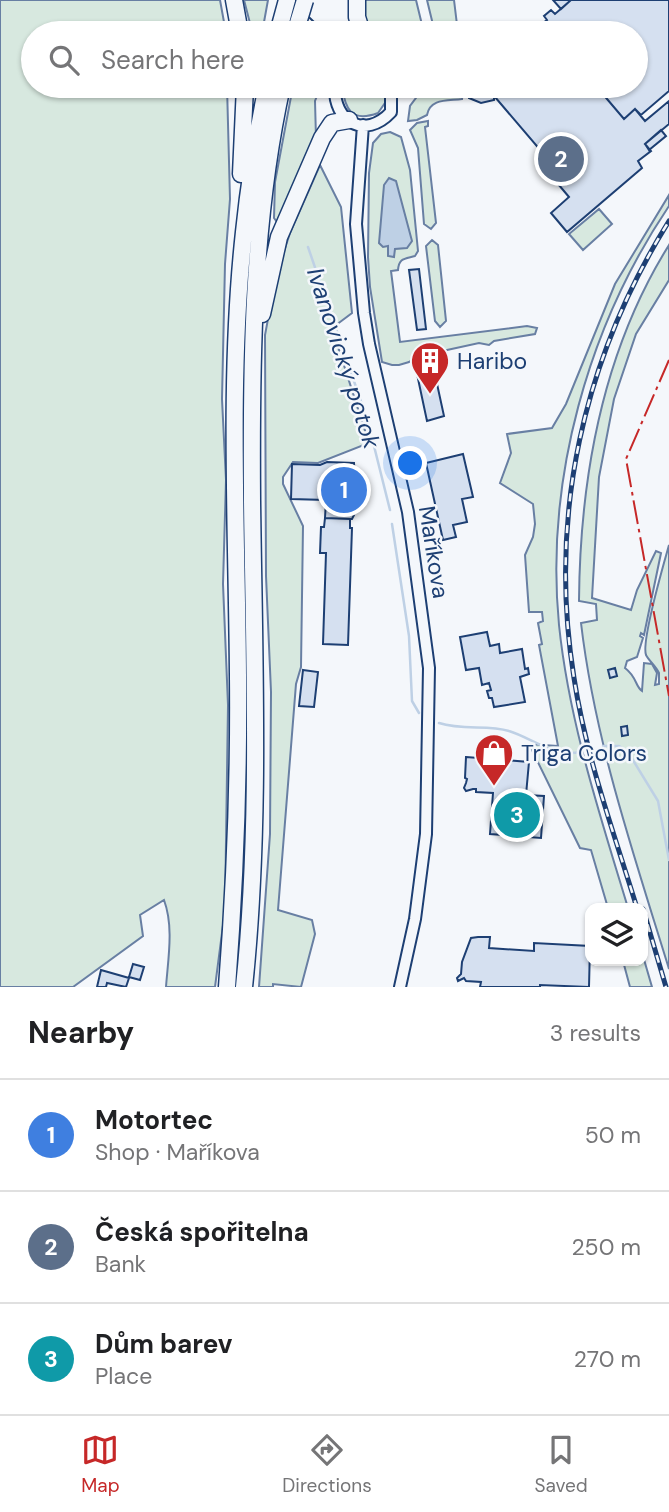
<!DOCTYPE html>
<meta charset="utf-8">
<style>
body{margin:0;font-family:"DM Sans",sans-serif;background:#f6f6f6;color:#202124}
.controls{position:absolute;right:21px;bottom:21px;display:grid;overflow:hidden;border-radius:14px;box-shadow:0 2px 5px #0004}
.controls button{width:63px;height:63px;display:grid;place-items:center;padding:0;border:0;border-bottom:2px solid #e0e0e0;background:#fff;color:#202124;font:35px sans-serif}
.you{position:absolute;left:411px;top:464px;width:24px;height:24px;margin:-18px;border:5px solid #fff;border-radius:50%;background:#1a73e8;box-shadow:0 0 0 10px #1a73e833}
.badge{display:grid;place-items:center;width:46px;height:46px;border-radius:50%;background:#c62828;color:#fff;font-size:23px;font-weight:700}
.pin{position:absolute;translate:-50% -50%;border:4px solid #fff;box-shadow:0 2px 7px #0006}
.list{margin:0;padding:0;list-style:none}
h2{display:flex;justify-content:space-between;align-items:center;height:91px;margin:0;padding:0 28px;font-size:30px}
h2 small{font-size:23px;font-weight:400;color:#757577}
.list li{display:grid;grid-template-columns:46px 1fr auto;gap:21px;align-items:center;box-sizing:border-box;height:112px;padding:0 28px;border-top:2px solid #e0e0e0}
.list b{display:block;font-size:26px;white-space:nowrap}
.list p{margin:0;font-size:23px;white-space:nowrap;color:#757577}
.list em{font-size:23px;font-style:normal;color:#757577}
.icon{flex:none;width:38px;height:38px;fill:none;stroke:currentColor;stroke-width:2;stroke-linecap:round;stroke-linejoin:round}
.map{position:relative;flex:none;width:669px;height:987px;overflow:hidden}
.search{position:absolute;background:#fff;box-shadow:0 2px 5px #0004;left:21px;right:21px;top:21px;height:77px;display:flex;align-items:center;gap:18px;box-sizing:border-box;padding:0 24px;border-radius:38px;color:#757577;font-size:26px}
.sheet{height:427px;background:#fff}
nav{display:flex;justify-content:space-around;align-items:center;box-sizing:border-box;height:98px;border-top:2px solid #e0e0e0;background:#fff;font-size:19px;color:#757577}
nav a{display:grid;justify-items:center;gap:4px}
nav .on{color:#c62828}
.map>svg:first-child{display:block}
.green{fill:#d7e8df;stroke:#687fa3;stroke-width:2}
.water{fill:#bed0e5;stroke:#687fa3;stroke-width:2}
.lines{fill:none;stroke-linecap:round;stroke-linejoin:round}
.stream{stroke:#bed0e5;stroke-width:2.5}
.building{fill:#d5e0f0;stroke:#1d3f73;stroke-width:2}
.minor-casing{stroke:#1d3f73;stroke-width:14}
.highway-casing{stroke:#1d3f73;stroke-width:19}
.minor{stroke:#f4f7fb;stroke-width:10}
.highway{stroke:#f4f7fb;stroke-width:16}
.rail-casing{stroke:#1d3f73;stroke-width:5}
.rail{stroke:#f4f7fb;stroke-width:2.5;stroke-dasharray:8;stroke-linecap:butt}
.highway-bridge-casing{stroke:#1d3f73;stroke-width:19;stroke-linecap:butt}
.highway-bridge{stroke:#f4f7fb;stroke-width:16}
.power{stroke:#c62828;stroke-width:2;stroke-dasharray:24 5 3.5 5;stroke-linecap:butt}
.labels{text-anchor:middle;dominant-baseline:central;stroke-width:5;stroke-linejoin:round;paint-order:stroke}
.poi-label{font-size:23px;fill:#1d3f73;stroke:#f4f7fb;text-anchor:start}
.street-label{font-size:23px;fill:#1d3f73;stroke:#f4f7fb}
.water-label{font-size:24px;font-style:italic;fill:#1d3f73;stroke:#f4f7fb}
</style>
<div class="map">
<svg width="669" height="987" viewBox="0 0 669 987">
<rect width="100%" height="100%" fill="#f4f7fb"/>
<path class="green" d="M0 0H220L226 33H33V86H227L230 199 225 264 222 399 226 480 223 584 228 705 225 910 215 987H166C168 959 174 927 164 900L140 915 143 936 73 987H0Z
M244 0H268L262 33 252 31Z
M361 0H416L424 33H366Z
M427 0H454L458 33H435Z
M293 86H321L315 101 316 138 277 222 274 218 275 182Z
M342 86H386L387 100 378 113C351 123 345 109 342 86Z
M425 86H470V89H463L462 99C448 101 430 98 427 115L417 120 408 121 410 106Z
M428 121V126L425 127 436 223 431 229 424 224 418 148 410 130 417 123Z
M390 132 401 137 410 170 418 251 415 256C404 259 399 258 398 270L391 271 400 342 527 326 537 328 535 334 494 341 489 345 479 343 447 350 416 357 409 362 399 365H392L382 362 370 287 368 257 369 173 373 143 381 134Z
M320 165 341 207 352 313 332 328 369 443 318 463 293 462 283 477V484L303 526 301 667 296 684 278 910 312 920 315 934 301 987 273 984V987H259L270 834 271 692 266 576 265 335 276 276 290 233Z
M669 195V206C588 326 545 480 559 625 569 722 600 815 628 908H608L591 850 580 848 529 744 558 746 539 645 542 644 538 623 543 621 542 612H529L525 555 533 537 535 524 533 504 500 483 511 453 507 434 552 428 566 404 615 284Z
M599 209 612 224 583 250 569 234Z
M432 240 438 245 446 321 440 327 435 321 426 246Z
M669 245V280L636 334 614 399 599 477 592 598 631 610 637 590 656 551 661 553 644 635 641 633 640 636 643 638 637 657 627 661 625 668C637 677 635 686 642 691L644 663 652 664 657 673 655 685 659 684V673C656 666 649 661 646 655 641 641 664 563 669 545V969C634 855 595 742 581 623L597 620 596 604 579 601C580 477 602 352 669 245Z
M643 956 652 987H630L623 961H643Z"/>
<path class="water" d="M389 178 396 181 412 241 407 248 395 249 394 257 388 256V246L383 247 379 243 384 185Z"/>
<g class="lines">
<path class="stream" d="M308 247 368 422 390 510
M392 524 409 636 412 701 419 713
M439 723C463 731 488 724 509 731 532 738 555 758 580 752
M603 746H619L628 752 658 801 669 860"/>
</g>
<path class="building" d="M553 0H571L561 9Z
M571 0H669V91L641 115 635 109 624 119 596 86H636V33H551L543 23 547 20 544 16 551 10 555 14Z
M543 23 551 33H531L540 26Z
M470 86H494V100L481 103 469 98Z
M477 86H490L489 90H477Z
M490 86H596L624 119 635 109 645 121 669 101V124L645 144 651 151 638 161 642 168 567 232 551 213 569 197 553 178 559 172 489 90Z
M661 130 666 136 649 150 645 144Z
M419 269 426 329 417 330 409 270Z
M434 370 444 416 427 421 417 374Z
M463 454 473 497 462 499 467 522 453 525 456 537 443 540 426 463Z
M327 462 354 463 356 491 354 515 352 519 325 518 326 500 291 499 292 464 320 465Z
M325 518 350 519V528H352L348 645 323 644 326 553H320L321 527H324Z
M487 632 490 646 499 644 500 653 522 649 525 669 528 668 529 674 520 677 525 702 494 707 492 698H489L487 691 491 690 489 683 482 685 479 668 466 670 460 637Z
M615 668 617 676 610 678 608 670Z
M303 670 318 672 314 707 299 706Z
M627 726 628 735 622 736 621 727Z
M466 757 529 762 526 795 544 796 541 838 490 834 493 793 476 792V789H473L466 791 464 788 466 783 467 779 465 778Z
M478 937H490L489 948 534 951V943L590 946 589 987 540 985V987H480L481 982 466 981 464 978 458 981 457 978 461 974 462 962 471 938Z
M133 964 144 967 140 980 129 977Z
M101 970 129 978 126 987 107 983 106 987H97Z"/>
<g class="lines">
<g class="minor-casing">
<path id="minor" d="M297 14 317 33
M335 86C333 122 365 140 391 112V86
M363 125 356 224 364 313 369 344 408 512 429 668 426 834 415 919 400 987"/>
</g>
<g class="highway-casing">
<path id="highway" d="M234 0 240 33
M357 0V17L362 33
M241 174 245 86
M262 314 279 237 322 138 332 123 349 120
M227 987C235 883 239 780 238 676 237 528 228 379 244 232 249 183 257 134 267 86
M244 987C261 826 254 663 252 501 251 363 252 222 282 86"/>
</g>
<use href="#minor" class="minor"/>
<use href="#highway" class="highway"/>
<g class="rail-casing">
<path id="rail" d="M637 908C614 833 586 757 574 678 548 516 583 359 669 221
M643 909 666 987"/>
</g>
<use href="#rail" class="rail"/>
<g class="highway-bridge-casing">
<path id="highway-bridge" d="M278 33 287 0
M295 33 305 0"/>
</g>
<use href="#highway-bridge" class="highway-bridge"/>
<path class="power" d="M669 360 626 459 669 696"/>
</g>
<defs>
<g id="building-pin" transform="scale(2.0125)"><path d="M0 17L-7.5 6A9.5 9.5 0 1 1 7.5 6Z" fill="#c62828" stroke="#f4f7fb"/><path d="M-4-6H4V6H1V3H-1V6H-4ZM-2.5-4.3h1.7v1.8h-1.7ZM.8-4.3h1.7v1.8H.8ZM-2.5-1h1.7V.8h-1.7ZM.8-1h1.7V.8H.8Z" fill="#fff"/></g>
<g id="shop-pin" transform="scale(2.0125)"><path d="M0 17L-7.5 6A9.5 9.5 0 1 1 7.5 6Z" fill="#c62828" stroke="#f4f7fb"/><path d="M-5-2.5h2.3a2.7 3.5 0 0 1 5.4 0H5L5.5 6h-11ZM-1.5-2.5h3a1.5 2.3 0 0 0-3 0Z" fill="#fff"/></g>
</defs>
<g fill-rule="evenodd">
<use href="#building-pin" x="430" y="361"/>
<use href="#shop-pin" x="494" y="753"/>
</g>
<g class="labels">
<g class="poi-label">
<text x="457" y="361">Haribo</text>
<text x="521" y="753">Triga Colors</text>
</g>
<g class="street-label">
<text transform="translate(434 552) rotate(81)">Maříkova</text>
</g>
<g class="water-label">
<text transform="translate(344 358) rotate(72)">Ivanovický potok</text>
</g>
</g>
</svg>
<div class="controls">
<button><svg class="icon" aria-label="layers" viewBox="0 0 24 24"><path d="M12 4l9 5-9 5-9-5zM3 14l9 5 9-5"/></svg></button>
</div>
<div class="you"></div>
<div class="pin badge" style="left:344px;top:490px;background:#3f7fe0">1</div>
<div class="pin badge" style="left:561px;top:159px;background:#5c6f8a">2</div>
<div class="pin badge" style="left:517px;top:815px;background:#0f9aa8">3</div>
<div class="search"><svg class="icon" aria-label="search" viewBox="0 0 24 24"><circle cx="10" cy="10" r="6"/><path d="M15 15l6 6"/></svg>Search here</div>
</div>
<section class="sheet">
<h2>Nearby<small>3 results</small></h2>
<ul class="list">
<li><span class="badge" style="background:#3f7fe0">1</span><div><b>Motortec</b><p>Shop · Maříkova</p></div><em>50 m</em></li>
<li><span class="badge" style="background:#5c6f8a">2</span><div><b>Česká spořitelna</b><p>Bank</p></div><em>250 m</em></li>
<li><span class="badge" style="background:#0f9aa8">3</span><div><b>Dům barev</b><p>Place</p></div><em>270 m</em></li>
</ul>
</section>
<nav>
<a class="on"><svg class="icon" aria-label="map" viewBox="0 0 24 24"><path d="M3 6l6-2 6 2 6-2v14l-6 2-6-2-6 2zM9 4v14M15 6v14"/></svg>Map</a>
<a><svg class="icon" aria-label="directions" viewBox="0 0 24 24"><path d="M12 3l9 9-9 9-9-9zM9 14v-3h6M13 9l2 2-2 2"/></svg>Directions</a>
<a><svg class="icon" aria-label="saved" viewBox="0 0 24 24"><path d="M7 4h10v16l-5-4-5 4z"/></svg>Saved</a>
</nav>
